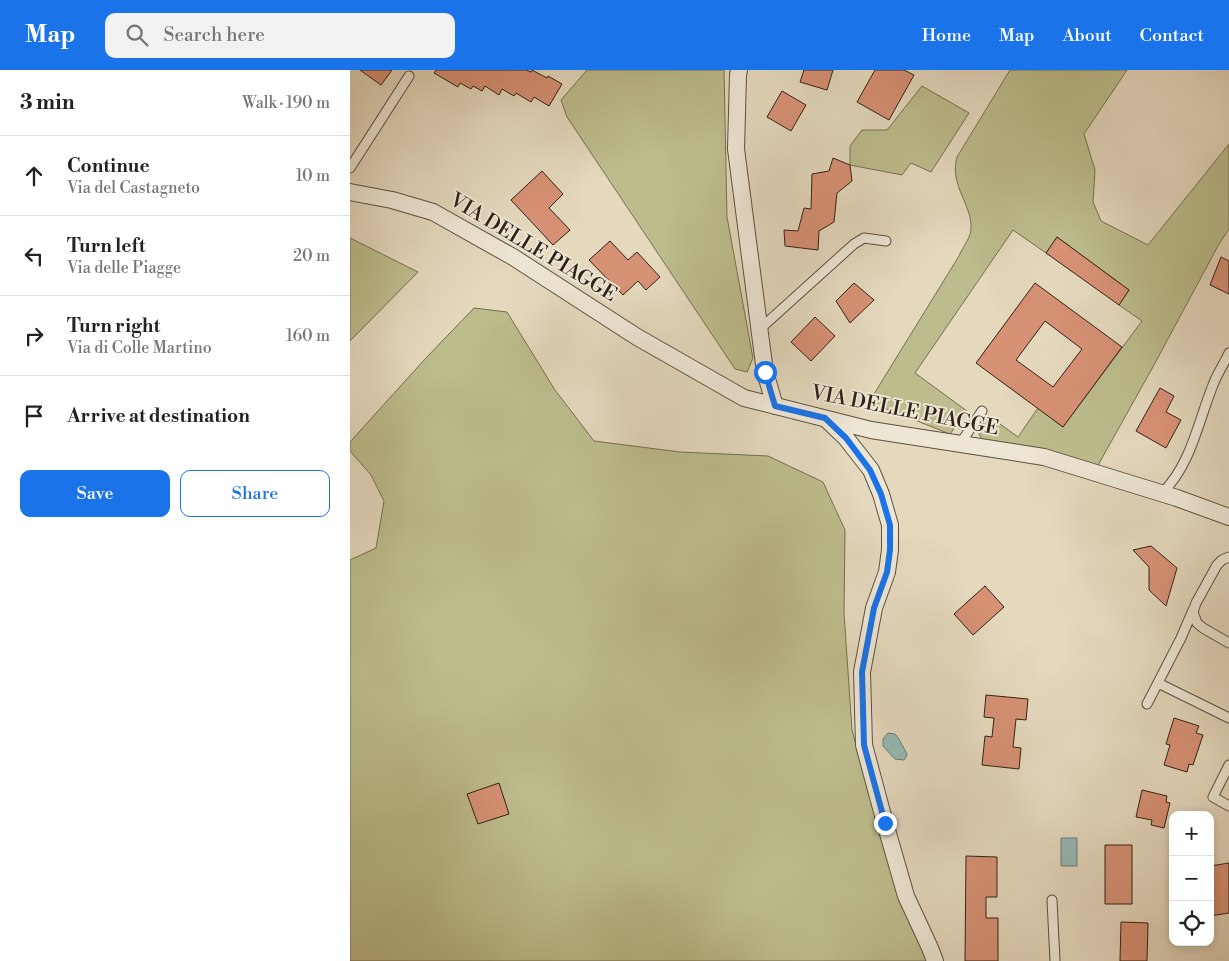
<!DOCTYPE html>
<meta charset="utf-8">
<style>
body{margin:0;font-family:"Libre Bodoni",serif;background:#f2f2f2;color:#222}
.controls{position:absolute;right:15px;bottom:15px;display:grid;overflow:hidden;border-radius:10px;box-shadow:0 2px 8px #0003}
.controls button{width:45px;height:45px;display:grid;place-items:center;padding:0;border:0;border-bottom:1px solid #e0e0e0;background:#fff;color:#222;font:25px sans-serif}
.stop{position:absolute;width:15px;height:15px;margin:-11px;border:4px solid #1a73e8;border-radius:50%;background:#fff}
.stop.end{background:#1a73e8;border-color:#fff;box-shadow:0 1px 5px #0008}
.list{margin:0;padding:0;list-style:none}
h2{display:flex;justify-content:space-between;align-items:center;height:65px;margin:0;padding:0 20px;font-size:21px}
h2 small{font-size:16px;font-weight:400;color:#767676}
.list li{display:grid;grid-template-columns:32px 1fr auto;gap:15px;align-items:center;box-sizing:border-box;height:80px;padding:0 20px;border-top:1px solid #e0e0e0}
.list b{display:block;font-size:19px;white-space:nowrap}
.list p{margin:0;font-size:16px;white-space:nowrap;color:#767676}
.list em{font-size:16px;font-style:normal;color:#767676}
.actions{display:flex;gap:10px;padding:15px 20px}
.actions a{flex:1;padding:11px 0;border:1px solid #1a73e8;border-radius:10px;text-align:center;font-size:18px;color:#1a73e8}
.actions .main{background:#1a73e8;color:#fff}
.icon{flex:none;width:28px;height:28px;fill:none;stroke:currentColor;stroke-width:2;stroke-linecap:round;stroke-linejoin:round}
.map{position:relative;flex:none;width:879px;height:891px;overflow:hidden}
header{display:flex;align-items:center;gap:30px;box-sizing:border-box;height:70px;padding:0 25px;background:#1a73e8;color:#fff}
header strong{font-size:24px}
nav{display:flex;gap:28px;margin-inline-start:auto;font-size:18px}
.search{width:350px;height:45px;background:#f2f2f2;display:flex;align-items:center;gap:12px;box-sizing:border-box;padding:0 18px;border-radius:10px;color:#767676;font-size:19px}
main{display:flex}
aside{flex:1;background:#fff}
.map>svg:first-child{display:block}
.green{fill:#bcbc8c;stroke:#766f52}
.water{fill:#95b9b4;stroke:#6d7d76}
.building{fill:#d79175;stroke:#302218;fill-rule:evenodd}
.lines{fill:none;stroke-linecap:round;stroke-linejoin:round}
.lane-casing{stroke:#5d5041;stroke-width:11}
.street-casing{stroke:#5d5041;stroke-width:18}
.lane{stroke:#ede6d4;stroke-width:9}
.street{stroke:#ede6d4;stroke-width:16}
.route{stroke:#1a73e8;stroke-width:6}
.labels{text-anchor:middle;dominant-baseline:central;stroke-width:4;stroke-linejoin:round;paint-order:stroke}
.street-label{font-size:20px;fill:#302218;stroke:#ede6d4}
</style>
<header>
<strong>Map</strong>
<div class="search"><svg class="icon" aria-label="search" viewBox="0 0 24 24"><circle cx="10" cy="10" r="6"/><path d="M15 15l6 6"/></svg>Search here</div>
<nav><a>Home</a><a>Map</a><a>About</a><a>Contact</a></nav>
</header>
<main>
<aside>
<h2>3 min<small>Walk · 190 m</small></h2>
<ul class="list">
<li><svg class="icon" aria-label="ahead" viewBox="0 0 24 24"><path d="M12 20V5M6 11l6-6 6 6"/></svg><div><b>Continue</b><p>Via del Castagneto</p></div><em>10 m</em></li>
<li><svg class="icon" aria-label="left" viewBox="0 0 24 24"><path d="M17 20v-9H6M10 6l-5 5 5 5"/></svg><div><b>Turn left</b><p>Via delle Piagge</p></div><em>20 m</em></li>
<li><svg class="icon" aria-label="right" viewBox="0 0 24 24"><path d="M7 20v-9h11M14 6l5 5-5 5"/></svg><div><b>Turn right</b><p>Via di Colle Martino</p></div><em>160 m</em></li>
<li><svg class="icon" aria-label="arrive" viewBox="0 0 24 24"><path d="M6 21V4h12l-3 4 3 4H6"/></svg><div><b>Arrive at destination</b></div></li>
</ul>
<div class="actions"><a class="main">Save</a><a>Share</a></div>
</aside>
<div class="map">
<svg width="879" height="891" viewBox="0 0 879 891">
<rect width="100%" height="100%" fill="#e4d8bd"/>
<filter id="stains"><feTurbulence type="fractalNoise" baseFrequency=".004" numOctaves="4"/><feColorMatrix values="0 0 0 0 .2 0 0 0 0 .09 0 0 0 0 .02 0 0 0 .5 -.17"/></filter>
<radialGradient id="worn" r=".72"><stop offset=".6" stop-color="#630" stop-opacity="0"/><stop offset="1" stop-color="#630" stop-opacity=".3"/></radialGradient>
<path class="green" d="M237 0H374L377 147 403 288 397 302 385 299 217 47 211 30Z
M660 0H777L734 64 745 100 743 132 751 151 798 175 879 74V159L869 174 804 295 747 397 635 374 629 364 631 357 639 346 668 367 688 338 713 357 792 251 769 235 779 220 707 167 696 183 663 160 565 303 617 341 600 364 519 332 609 186C612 178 620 169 621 160 623 135 599 116 607 87Z
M572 16 619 43 581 102 561 93 552 105 500 95V76L512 60H537Z
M0 168 68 202 0 271Z
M124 238 157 242 205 320 244 371 330 382 418 386 473 412 495 460 494 543 502 660 540 797 580 891H0V490L26 478 34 431 21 405 0 381V372L75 289Z"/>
<path class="water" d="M538 663 545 664 549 669 557 684 556 687 554 690 545 689 533 676V669Z
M711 768H727V796H711Z"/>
<path class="building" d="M10 0H42L31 15Z
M86 0H176L181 2 182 0 197 8 198 6 212 14 199 36 184 27 181 32 166 23 164 26 152 19 149 25 135 16 132 21 123 16 121 19 110 13 108 17 84 3Z
M454 0H483L477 20 450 12Z
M525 0H554L564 5 539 50 507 32Z
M432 21 456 35 441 61 417 47Z
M483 88 500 95 502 111 487 123 484 152 469 161 468 180 435 176 434 160 448 161 454 138 461 139 462 104 479 101Z
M192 101 213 124 199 138 220 160 203 175 161 130Z
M707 167 779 220 769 235 696 183Z
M260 171 278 190 287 182 310 207 296 220 288 211 273 225 239 190Z
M871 187 879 191V224L860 215Z
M504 213 524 230 500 253 486 231Z
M685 213 772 277 713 357 626 293ZM695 251 732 279 703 317 666 290Z
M465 247 485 266 461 291 441 272Z
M810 318 824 326 816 342 831 350 816 378 786 361Z
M801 476 827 498 816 536 799 520V497L783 480Z
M635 516 654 537 623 565 604 544Z
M636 625 678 629 676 650 666 649 663 677 671 678 669 699 632 695 635 666 642 667 644 648 634 647Z
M824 648 849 656 846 663 853 665 843 695 839 694 837 702 814 695 820 675 816 674Z
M149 713 159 744 128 754 117 724Z
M792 720 817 726 816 732 820 733 814 758 801 755 802 750 786 747Z
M755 775H782V834H755Z
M616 786 647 787V827H636V848H648V891H615Z
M879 793V843L860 846V796Z
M771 852 798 853 797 891H770Z"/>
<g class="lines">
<g class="lane-casing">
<path id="lane" d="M0 98 59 6
M410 259 504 174 514 168 536 171
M610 374 632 341
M812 423C841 395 848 352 863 315 867 304 874 294 879 283
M879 487 872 490 867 495 846 533 843 542 847 553 853 558 879 573
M808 613 879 648
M797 634 831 568 843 540
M879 695 863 727 879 736
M702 830 705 891"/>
</g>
<g class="street-casing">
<path id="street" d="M389 0 388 5 386 79 415 302 425 336
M0 122 42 130 83 142 163 187 287 267 394 328 521 360 694 387 827 428 879 447
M476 349 496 368 521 400 531 424 540 455V480L537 502 524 538 512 602 514 675 535 753 556 826 580 878 585 891"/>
</g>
<use href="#lane" class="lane"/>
<use href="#street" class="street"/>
</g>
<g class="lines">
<path class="route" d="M415 302 425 336 475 348 496 368 520 400 531 424 540 455V480L537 502 524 538 512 602 514 675 535 753"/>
</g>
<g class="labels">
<g class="street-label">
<text transform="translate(183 178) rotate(31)">VIA DELLE PIAGGE</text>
<text transform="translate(555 341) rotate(11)">VIA DELLE PIAGGE</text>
</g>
</g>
<rect width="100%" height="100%" filter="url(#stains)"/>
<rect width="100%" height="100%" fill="url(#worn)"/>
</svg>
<div class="controls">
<button>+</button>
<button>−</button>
<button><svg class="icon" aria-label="locate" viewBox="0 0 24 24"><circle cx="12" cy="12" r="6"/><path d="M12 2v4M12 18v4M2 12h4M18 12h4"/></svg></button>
</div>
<div class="stop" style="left:415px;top:302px"></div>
<div class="stop end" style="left:535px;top:753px"></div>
</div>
</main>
